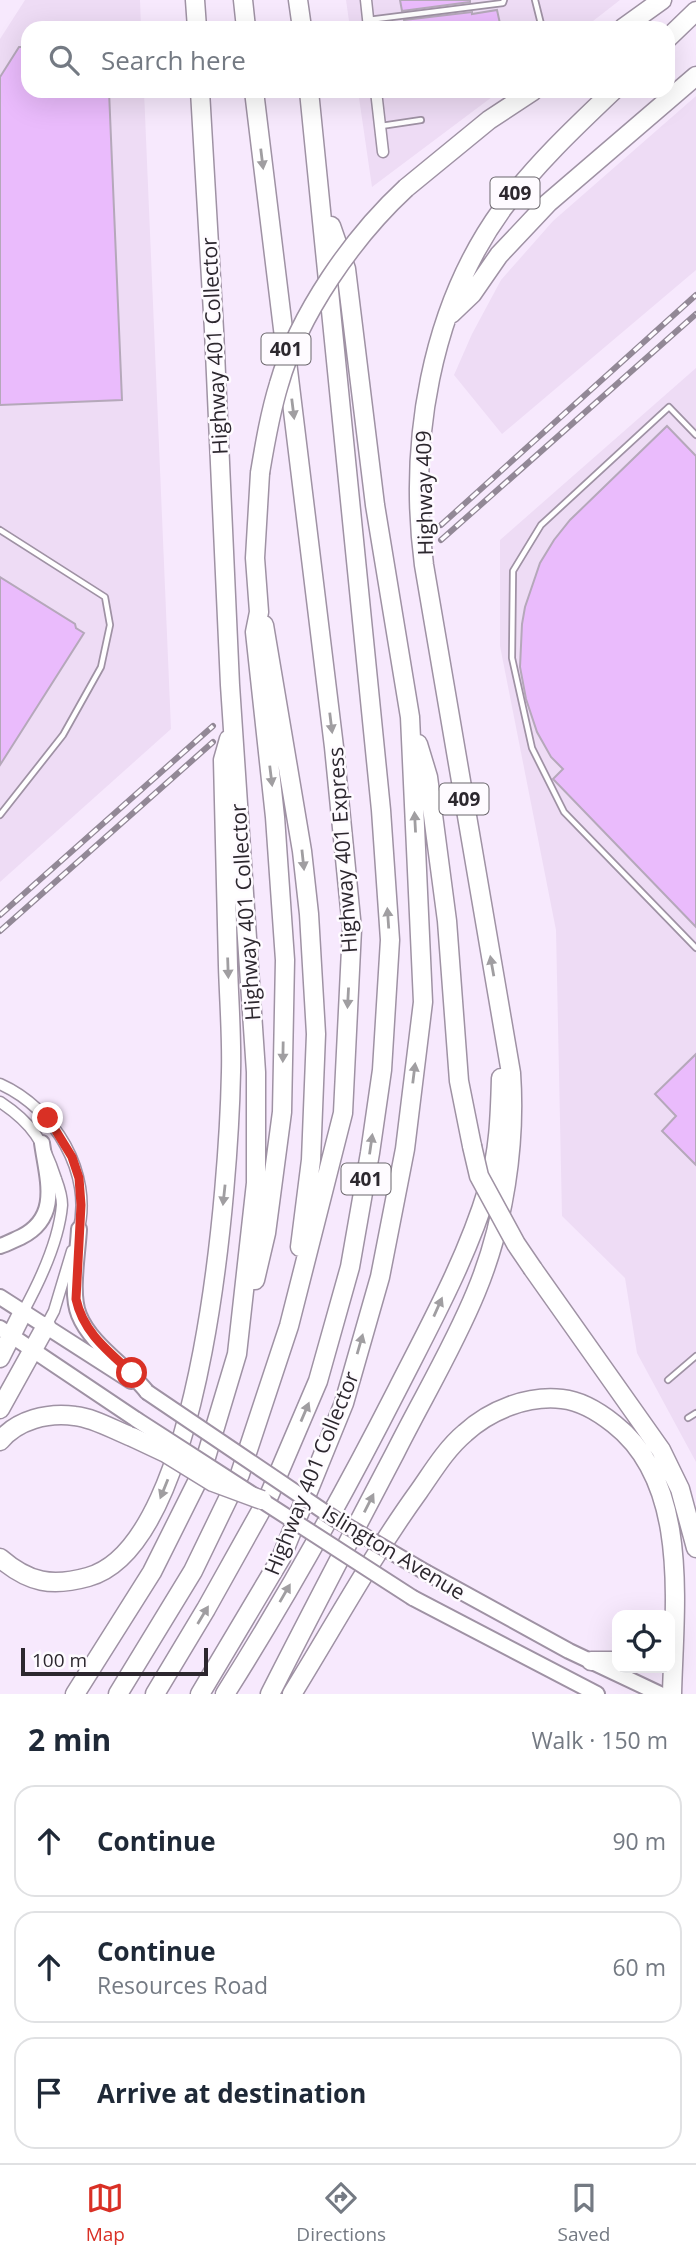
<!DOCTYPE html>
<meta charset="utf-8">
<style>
body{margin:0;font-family:"Open Sans",sans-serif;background:#f6f6f7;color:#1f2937}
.controls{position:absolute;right:21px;bottom:21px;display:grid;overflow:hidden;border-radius:14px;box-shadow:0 7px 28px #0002}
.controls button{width:63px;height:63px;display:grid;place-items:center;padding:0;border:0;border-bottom:2px solid #e0e1e3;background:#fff;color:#1f2937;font:35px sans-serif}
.scale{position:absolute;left:21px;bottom:18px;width:187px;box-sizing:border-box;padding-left:7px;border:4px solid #2c272e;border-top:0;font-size:19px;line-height:24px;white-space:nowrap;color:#2c272e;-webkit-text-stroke:5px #fefbff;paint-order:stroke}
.stop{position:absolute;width:21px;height:21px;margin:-16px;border:5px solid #d93025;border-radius:50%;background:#fff}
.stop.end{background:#d93025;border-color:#fff;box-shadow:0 2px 7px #0008}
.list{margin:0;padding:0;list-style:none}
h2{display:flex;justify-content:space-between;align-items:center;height:91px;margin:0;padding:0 28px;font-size:30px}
h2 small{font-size:23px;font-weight:400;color:#747a83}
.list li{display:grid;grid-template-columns:46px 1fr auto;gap:21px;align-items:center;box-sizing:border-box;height:112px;margin:0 14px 14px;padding:0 14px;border:2px solid #e0e1e3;border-radius:21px}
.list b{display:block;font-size:26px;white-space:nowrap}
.list p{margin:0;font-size:23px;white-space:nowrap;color:#747a83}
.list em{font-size:23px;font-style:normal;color:#747a83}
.icon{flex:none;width:38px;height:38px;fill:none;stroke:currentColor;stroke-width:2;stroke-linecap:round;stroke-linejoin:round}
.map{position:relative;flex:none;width:696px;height:1694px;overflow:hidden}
.search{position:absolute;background:#fff;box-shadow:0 7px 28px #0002;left:21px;right:21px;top:21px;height:77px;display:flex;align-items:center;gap:18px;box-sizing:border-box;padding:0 24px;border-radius:21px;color:#747a83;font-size:26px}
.sheet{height:469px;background:#fff}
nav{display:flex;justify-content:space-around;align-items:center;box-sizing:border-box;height:98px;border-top:2px solid #e0e1e3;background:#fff;font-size:19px;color:#747a83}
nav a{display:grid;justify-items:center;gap:4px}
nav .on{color:#d93025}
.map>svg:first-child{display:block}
.built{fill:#eedcf5}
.building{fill:#eabbfc;stroke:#b5a8ba;stroke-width:2}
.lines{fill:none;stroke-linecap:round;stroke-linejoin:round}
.service-casing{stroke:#9f92a4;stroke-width:8}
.minor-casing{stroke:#9f92a4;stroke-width:13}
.secondary-casing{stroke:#9f92a4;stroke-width:18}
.motorway-casing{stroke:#9f92a4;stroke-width:21}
.service{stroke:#fff;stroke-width:4.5}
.minor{stroke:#fff;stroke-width:10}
.secondary{stroke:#fff;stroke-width:14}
.motorway{stroke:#fff;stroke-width:18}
.rail-casing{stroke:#928896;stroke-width:6}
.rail{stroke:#fefbff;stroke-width:3.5;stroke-dasharray:10;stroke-linecap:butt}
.secondary-bridge-casing{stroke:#9f92a4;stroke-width:18;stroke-linecap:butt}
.motorway-bridge-casing{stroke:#9f92a4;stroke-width:21;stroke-linecap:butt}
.secondary-bridge{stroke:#fff;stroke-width:14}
.motorway-bridge{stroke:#fff;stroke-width:18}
.oneway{fill:#a09ea1}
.route{stroke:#d93025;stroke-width:9}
.labels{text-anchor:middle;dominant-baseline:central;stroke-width:5;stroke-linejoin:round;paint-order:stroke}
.shield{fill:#fefbff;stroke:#6b676d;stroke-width:2}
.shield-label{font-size:19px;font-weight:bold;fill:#2c272e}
.street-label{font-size:21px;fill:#2c272e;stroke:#fefbff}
</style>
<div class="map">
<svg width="696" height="1694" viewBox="0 0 696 1694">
<rect width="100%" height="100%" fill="#f7e9fd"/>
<path class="built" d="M25 0H140L141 28H28V91H144L171 729 0 882V39Z
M346 0H620L584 28H350Z
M358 91H500L372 187Z
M696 96V270L502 434 454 375 472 334 501 280 553 221Z
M696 368V1462L637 1353 625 1278 562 1216 556 930 500 646V540Z"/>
<path class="building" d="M400 0H470V2L402 11Z
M497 10 501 28H405L404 20 472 12V14Z
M19 47H28V91H109L122 400 0 405V77Z
M667 426 696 456V927L553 779 563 769 551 757 537 732 526 699 520 667 522 624 525 607 540 563 554 540 570 520Z
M0 577 75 624 76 628 84 633 0 765Z
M696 1054V1165L662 1131 676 1116 655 1094Z"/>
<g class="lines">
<g class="service-casing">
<path id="service" d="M535 0 542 28
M368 20 503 3 504 0
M381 126 421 120
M696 435 669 407 541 525 513 571 512 658 532 748 564 812 696 948
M0 530 105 597 110 625 101 667 63 735 0 815
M668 1380 696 1356
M688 1418 696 1413"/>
</g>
<g class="minor-casing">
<path id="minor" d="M366 0 369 28
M376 91 383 152
M0 1084C54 1108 94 1173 78 1233
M0 1102C32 1123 44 1142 56 1179 59 1187 62 1197 62 1205 59 1241 40 1281 23 1312
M46 1326 54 1311 72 1251"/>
</g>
<g class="secondary-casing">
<path id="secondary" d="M79 1229C78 1252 70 1294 79 1315 91 1345 127 1366 147 1392
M0 1246C7 1244 14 1240 21 1237 61 1217 47 1179 42 1143
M0 1297 131 1381
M0 1328 137 1420
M427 1573 569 1651 660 1694
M413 1598 597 1694"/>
</g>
<g class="motorway-casing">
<path id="motorway" d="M195 0 197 28
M243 0 246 28
M298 0 302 28
M623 28 662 0
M668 38 696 11
M406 188 489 120 533 91
M451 314 472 294 499 255 548 203 696 76
M264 625 302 851 309 914 316 1034 311 1160 300 1247
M418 744 428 777 447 921 459 1081 472 1146
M533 1269 661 1450 680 1489 696 1548
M255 1280 266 1233 282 1112 285 960 275 817 255 632 259 612 255 558 260 473
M0 1358 23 1312
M0 1409 46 1326
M0 1441C17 1420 48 1412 75 1416 94 1418 114 1430 132 1437
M0 1558C29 1583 52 1587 88 1577 205 1545 229 1175 231 1072 232 1037 229 1001 228 966 226 898 225 829 223 760L229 739
M591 1661H617
M75 1694 152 1572 201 1474 237 1354 256 1183V1072L230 685 214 330 200 91
M118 1694 193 1571 240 1474 289 1326 343 1113 352 929 334 747 254 91
M155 1694 206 1609 268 1498 318 1381 350 1267 370 1153 382 1070 390 940 381 810 309 91
M200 1694 281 1558 344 1403 380 1277 405 1149 423 1002 410 717 375 505 346 269 331 226
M225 1694C287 1596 344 1494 397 1390 430 1325 467 1258 488 1188 499 1152 500 1115 501 1078
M270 1694C311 1613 353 1533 395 1453 422 1399 453 1348 476 1292 504 1225 516 1145 511 1073L424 565C408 444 430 308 503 208 535 165 574 128 613 91
M292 1694C334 1626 372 1556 419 1491 433 1471 446 1449 465 1433 490 1410 528 1395 562 1399 582 1401 599 1412 614 1424 691 1484 674 1608 672 1694"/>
</g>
<use href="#service" class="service"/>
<use href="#minor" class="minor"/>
<use href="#secondary" class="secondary"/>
<use href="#motorway" class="motorway"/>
<g class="rail-casing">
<path id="rail" d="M441 525 696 295
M441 540 696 314
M0 915 213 726
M0 931 213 742"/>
</g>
<use href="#rail" class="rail"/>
<g class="secondary-bridge-casing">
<path id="secondary-bridge" d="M147 1392 335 1519 427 1573
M137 1420 413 1598"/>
</g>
<g class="motorway-bridge-casing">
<path id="motorway-bridge" d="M260 473C265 443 270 413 279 384 299 314 353 237 406 188
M472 1146 479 1176 516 1244 533 1269
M132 1437 166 1453 213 1482 262 1500"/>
</g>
<use href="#secondary-bridge" class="secondary-bridge"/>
<use href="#motorway-bridge" class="motorway-bridge"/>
</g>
<defs><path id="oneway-solid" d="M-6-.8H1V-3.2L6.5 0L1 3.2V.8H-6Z" transform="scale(1.75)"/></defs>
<g class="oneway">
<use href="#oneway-solid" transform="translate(262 159) rotate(83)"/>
<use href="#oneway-solid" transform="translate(293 409) rotate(83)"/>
<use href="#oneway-solid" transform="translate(331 723) rotate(83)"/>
<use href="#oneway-solid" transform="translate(271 776) rotate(83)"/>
<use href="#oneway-solid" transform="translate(415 822) rotate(-93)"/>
<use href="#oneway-solid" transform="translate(303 860) rotate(84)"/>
<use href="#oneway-solid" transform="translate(388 918) rotate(-94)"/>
<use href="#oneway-solid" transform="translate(492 966) rotate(-100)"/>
<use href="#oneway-solid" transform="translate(228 968) rotate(88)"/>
<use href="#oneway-solid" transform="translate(348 998) rotate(93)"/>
<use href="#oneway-solid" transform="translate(283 1052) rotate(91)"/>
<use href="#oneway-solid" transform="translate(414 1073) rotate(-83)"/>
<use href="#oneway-solid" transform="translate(371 1144) rotate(-82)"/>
<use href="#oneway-solid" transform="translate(224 1195) rotate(96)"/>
<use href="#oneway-solid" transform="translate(438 1307) rotate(-66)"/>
<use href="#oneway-solid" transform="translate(360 1344) rotate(-74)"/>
<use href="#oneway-solid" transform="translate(305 1412) rotate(-67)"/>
<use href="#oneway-solid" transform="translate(164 1489) rotate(112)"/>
<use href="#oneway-solid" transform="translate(369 1503) rotate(-63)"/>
<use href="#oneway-solid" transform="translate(285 1593) rotate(-60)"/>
<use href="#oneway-solid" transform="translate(203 1615) rotate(-59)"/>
</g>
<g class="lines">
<path class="route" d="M48 1118 72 1157 79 1178 81 1205 76 1299C83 1332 108 1351 132 1373"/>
</g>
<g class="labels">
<g class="shield">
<rect x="490.5" y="177.5" width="49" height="31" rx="5"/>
<rect x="261.5" y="333.5" width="49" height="31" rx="5"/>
<rect x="439.5" y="783.5" width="49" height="31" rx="5"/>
<rect x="341.5" y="1163.5" width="49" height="31" rx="5"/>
</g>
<g class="shield-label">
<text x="515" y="193">409</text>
<text x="286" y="349">401</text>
<text x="464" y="799">409</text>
<text x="366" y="1179">401</text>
</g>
<g class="street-label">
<text transform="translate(214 346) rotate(-93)">Highway 401 Collector</text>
<text transform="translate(424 493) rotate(-91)">Highway 409</text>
<text transform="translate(342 850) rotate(-94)">Highway 401 Express</text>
<text transform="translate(245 912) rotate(-94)">Highway 401 Collector</text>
<text transform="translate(311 1473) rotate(-68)">Highway 401 Collector</text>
<text transform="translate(394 1552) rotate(31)">Islington Avenue</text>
</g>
</g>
</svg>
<div class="controls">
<button><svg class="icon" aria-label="locate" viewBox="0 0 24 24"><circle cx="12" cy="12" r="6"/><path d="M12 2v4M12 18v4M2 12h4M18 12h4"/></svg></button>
</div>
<div class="scale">100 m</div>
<div class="stop" style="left:132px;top:1373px"></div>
<div class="stop end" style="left:48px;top:1118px"></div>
<div class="search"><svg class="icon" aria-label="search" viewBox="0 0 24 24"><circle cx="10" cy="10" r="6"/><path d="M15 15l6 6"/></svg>Search here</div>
</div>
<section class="sheet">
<h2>2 min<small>Walk · 150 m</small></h2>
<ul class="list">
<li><svg class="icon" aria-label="ahead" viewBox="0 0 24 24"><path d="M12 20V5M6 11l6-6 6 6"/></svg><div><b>Continue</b></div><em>90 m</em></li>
<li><svg class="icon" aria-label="ahead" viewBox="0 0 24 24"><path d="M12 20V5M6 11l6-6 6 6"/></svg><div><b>Continue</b><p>Resources Road</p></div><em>60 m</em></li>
<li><svg class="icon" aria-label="arrive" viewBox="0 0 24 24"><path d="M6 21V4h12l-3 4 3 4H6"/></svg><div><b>Arrive at destination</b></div></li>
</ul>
</section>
<nav>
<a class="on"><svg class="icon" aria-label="map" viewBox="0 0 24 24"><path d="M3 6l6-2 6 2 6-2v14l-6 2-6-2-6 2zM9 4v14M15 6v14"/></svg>Map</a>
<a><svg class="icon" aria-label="directions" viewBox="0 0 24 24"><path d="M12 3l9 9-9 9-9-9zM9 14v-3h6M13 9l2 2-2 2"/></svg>Directions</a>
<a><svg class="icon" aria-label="saved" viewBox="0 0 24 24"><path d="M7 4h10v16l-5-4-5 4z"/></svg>Saved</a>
</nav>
